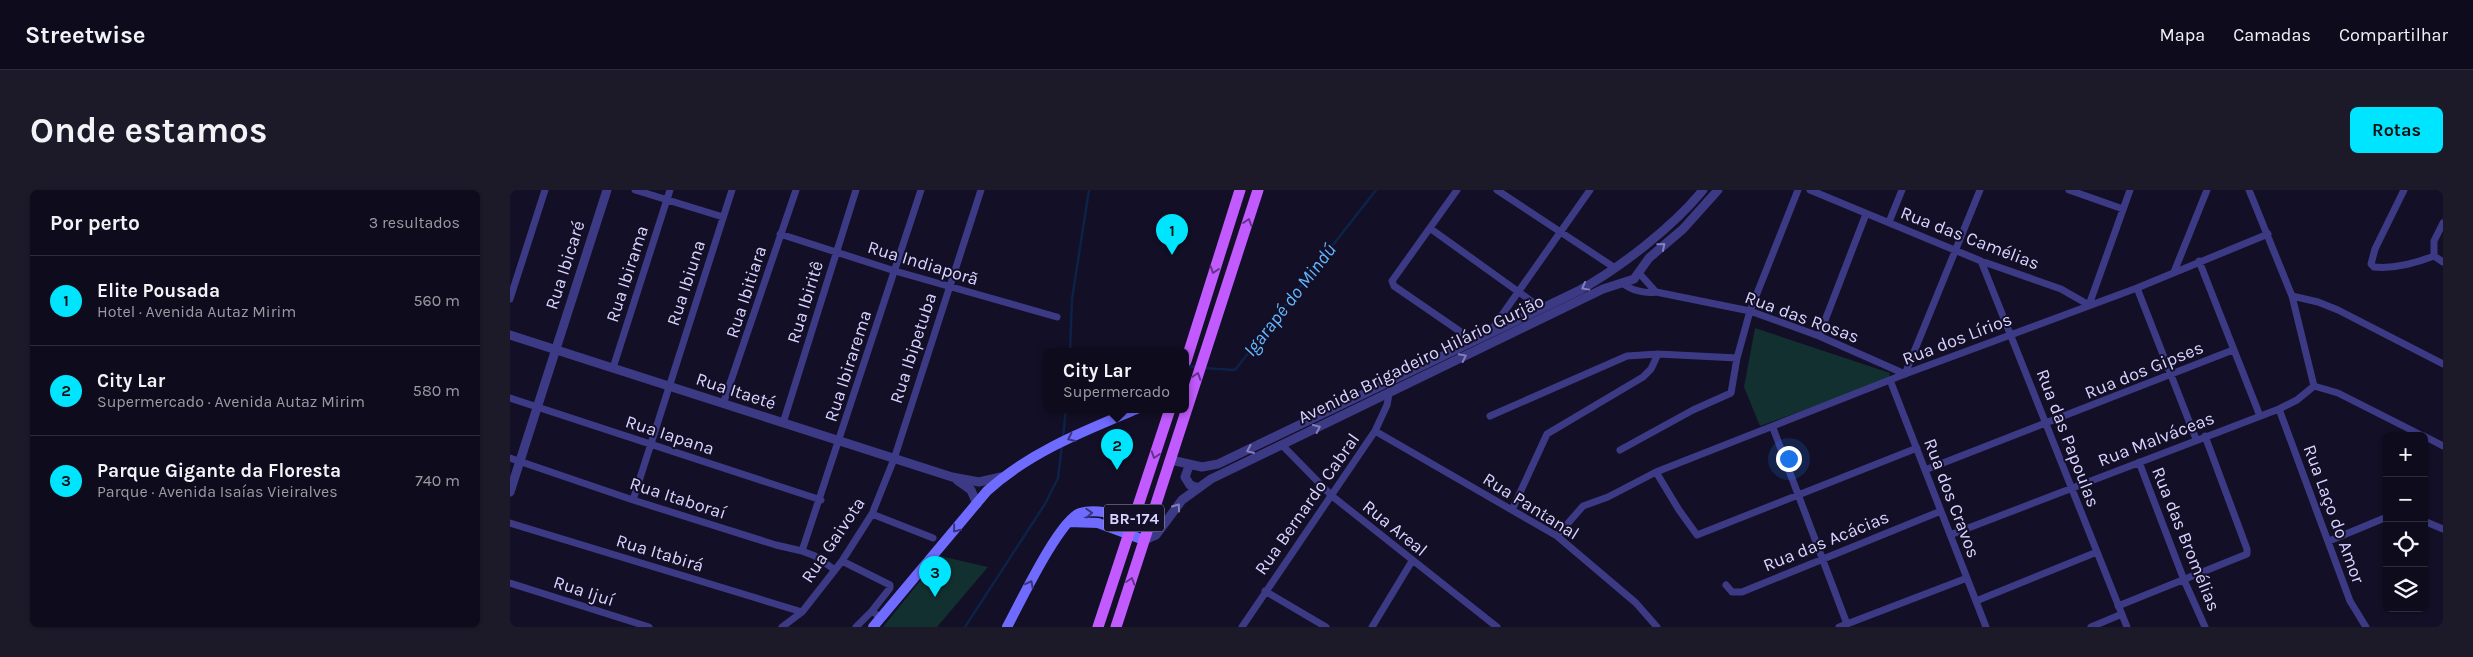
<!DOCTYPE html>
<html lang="pt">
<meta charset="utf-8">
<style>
body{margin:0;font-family:Karla,sans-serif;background:#1c1929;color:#f1f3f6}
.controls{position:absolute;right:15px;bottom:15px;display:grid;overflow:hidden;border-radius:8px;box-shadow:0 1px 4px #0004}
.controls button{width:45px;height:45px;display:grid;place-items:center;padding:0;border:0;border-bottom:1px solid #2e2b3b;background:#0e0b1c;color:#f1f3f6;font:25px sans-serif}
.you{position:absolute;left:1278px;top:268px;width:18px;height:18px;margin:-12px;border:4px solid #fff;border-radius:50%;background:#1a73e8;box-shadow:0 0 0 8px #1a73e833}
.badge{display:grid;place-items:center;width:32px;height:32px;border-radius:50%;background:#00e5ff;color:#111;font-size:16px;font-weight:700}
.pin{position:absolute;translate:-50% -41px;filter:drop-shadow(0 1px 2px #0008)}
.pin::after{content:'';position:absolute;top:26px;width:18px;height:15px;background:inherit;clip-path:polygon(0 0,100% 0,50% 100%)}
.popup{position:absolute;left:534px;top:158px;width:145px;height:65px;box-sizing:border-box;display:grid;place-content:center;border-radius:8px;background:#0e0b1c;filter:drop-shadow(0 1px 4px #0005);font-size:16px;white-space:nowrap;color:#9b9ba3}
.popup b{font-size:19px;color:#f1f3f6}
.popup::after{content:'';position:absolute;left:50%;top:100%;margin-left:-10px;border:10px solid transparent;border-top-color:#0e0b1c}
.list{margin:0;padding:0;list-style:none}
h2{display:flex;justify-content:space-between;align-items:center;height:65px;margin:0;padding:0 20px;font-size:21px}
h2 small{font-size:16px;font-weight:400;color:#9b9ba3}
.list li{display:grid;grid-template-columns:32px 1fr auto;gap:15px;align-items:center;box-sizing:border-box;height:90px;padding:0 20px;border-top:1px solid #2e2b3b}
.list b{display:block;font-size:19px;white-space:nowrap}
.list p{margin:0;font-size:16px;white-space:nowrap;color:#9b9ba3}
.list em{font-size:16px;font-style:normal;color:#9b9ba3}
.icon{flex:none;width:28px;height:28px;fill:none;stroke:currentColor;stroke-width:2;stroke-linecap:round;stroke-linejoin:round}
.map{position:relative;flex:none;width:1933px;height:437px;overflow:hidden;border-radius:8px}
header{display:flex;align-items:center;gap:30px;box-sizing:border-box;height:70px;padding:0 25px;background:#0e0b1c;border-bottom:1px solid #2e2b3b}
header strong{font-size:24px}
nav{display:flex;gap:28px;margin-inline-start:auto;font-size:18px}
.intro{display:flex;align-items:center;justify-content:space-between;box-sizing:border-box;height:120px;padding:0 30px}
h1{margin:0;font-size:35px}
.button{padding:12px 22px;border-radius:8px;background:#00e5ff;color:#111;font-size:18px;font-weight:700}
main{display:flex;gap:30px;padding:0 30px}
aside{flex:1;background:#0e0b1c;border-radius:8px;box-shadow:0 1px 4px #0004}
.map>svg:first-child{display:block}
.green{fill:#12302f}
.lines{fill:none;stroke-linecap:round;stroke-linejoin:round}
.stream{stroke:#0c2248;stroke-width:2.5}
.minor{stroke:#3d3a85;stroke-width:7}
.tertiary{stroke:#3d3a85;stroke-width:9}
.secondary{stroke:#6f6bff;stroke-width:10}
.primary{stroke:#c25bff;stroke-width:11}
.oneway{stroke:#623188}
.oneway2{stroke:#837fbc}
.oneway3{stroke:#38347d}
.labels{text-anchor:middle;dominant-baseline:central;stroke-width:4;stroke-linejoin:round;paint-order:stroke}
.shield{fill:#130f26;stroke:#9e99be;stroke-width:1}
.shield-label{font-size:16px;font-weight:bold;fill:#d9d4ff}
.street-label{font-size:18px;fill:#d9d4ff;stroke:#130f26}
.water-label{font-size:19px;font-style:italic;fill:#62b6ff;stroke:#130f26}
</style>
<header>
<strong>Streetwise</strong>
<nav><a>Mapa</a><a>Camadas</a><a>Compartilhar</a></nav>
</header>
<div class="intro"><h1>Onde estamos</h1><a class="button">Rotas</a></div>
<main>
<aside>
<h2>Por perto<small>3 resultados</small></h2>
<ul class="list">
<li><span class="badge">1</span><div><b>Elite Pousada</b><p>Hotel · Avenida Autaz Mirim</p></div><em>560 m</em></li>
<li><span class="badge">2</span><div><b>City Lar</b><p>Supermercado · Avenida Autaz Mirim</p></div><em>580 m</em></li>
<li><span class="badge">3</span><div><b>Parque Gigante da Floresta</b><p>Parque · Avenida Isaías Vieiralves</p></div><em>740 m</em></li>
</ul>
</aside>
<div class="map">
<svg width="1933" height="437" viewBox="0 0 1933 437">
<rect width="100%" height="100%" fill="#130f26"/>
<path class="green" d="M1245 138 1380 183 1379 189 1250 236 1234 197Z
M430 366 478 377 427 437H373Z"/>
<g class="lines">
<path class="stream" d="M560 161 562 109 579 0
M676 176 688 177
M693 178 725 180 866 0
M553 247 556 219
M455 437 535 314 548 288 552 255"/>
<path class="minor" d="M125 0 213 27
M947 0 882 91 884 96 964 151
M987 0 1105 78
M1300 0 1471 71 1551 99 1579 115 1620 0
M1559 0 1613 19
M1739 0 1782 106 1804 196
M1894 0 1865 59 1861 74 1864 77C1883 79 1906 73 1924 66
M1379 32 1392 0
M921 39 1031 118
M270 44 385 81 547 127
M1924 66V51L1933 33
M1924 66 1933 72
M1471 71 1617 437
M1689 71 1750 226
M1664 82 1697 0
M1129 83 1146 102
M1113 93C1119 100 1137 104 1146 102L1240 121 1309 146 1395 184 1470 0
M1627 98 1686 249
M1782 106 1808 112 1828 120 1933 174
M0 109 35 0
M980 142 1080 0
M1309 146 1356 24
M103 178 160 0
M1380 190 1476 437
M1804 196 1828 203 1913 246
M0 208 311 310
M213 214 286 0
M1769 219 1840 411 1856 437
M980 226 1117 166 1148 164 1227 168
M273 233 346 0
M1263 238 1337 434
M865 241 1047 346 1126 413 1147 437
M1914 246 1933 256
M772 255 822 306 987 437
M1110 260 1183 220 1221 203 1227 168 1240 121 1288 0
M0 268 123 310 266 355 292 361 305 366 325 380
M1629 272 1674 390 1695 437
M1415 280 1723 160
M1146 282 1169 320 1187 345 1407 258
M123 310 222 0
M1002 320 1037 244 1133 187 1141 179 1148 164
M362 324 423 348
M1914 331 1933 339
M0 333 292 422
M1440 345 1769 219 1787 210 1804 196
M1047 346 1073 316 1098 307 1146 282 1395 184 1627 98 1758 44
M1819 351 1877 327
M292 361 411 0
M332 371 380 395V398L362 421 371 428
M0 393 139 437
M1216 395 1222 402H1232L1431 321
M755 401 816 437
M1466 411 1587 362
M1608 416 1737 364V359L1695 246
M272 437 292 422 332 371 362 324 384 269 471 0
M346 437 362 421
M732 437 865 241 877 215 879 204
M862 437 902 371
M1329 437 1457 388
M1581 437 1612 424"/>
<path class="tertiary" d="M0 145 442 287 469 292 491 287
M661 270 692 277 708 274 1070 100C1111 77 1163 37 1193 0
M679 276 675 287 680 295 686 297
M447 290 461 300 467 314
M0 302 97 0
M634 350 646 345 672 310 701 289 1093 99 1124 89 1139 68 1173 39 1208 0"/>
<path class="secondary" d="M559 332 588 333 634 350
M363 437 477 301C520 262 574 241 627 219
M497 437C509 415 549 330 570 323 586 318 609 325 624 329"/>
<path class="primary" d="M676 171 730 0
M588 437 660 219
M606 437 748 0"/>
</g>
<defs><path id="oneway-chevron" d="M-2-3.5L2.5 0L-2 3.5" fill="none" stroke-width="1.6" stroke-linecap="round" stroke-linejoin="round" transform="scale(1.25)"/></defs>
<g class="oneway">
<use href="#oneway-chevron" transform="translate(738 32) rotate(-72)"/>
<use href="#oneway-chevron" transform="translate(704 80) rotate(108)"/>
<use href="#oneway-chevron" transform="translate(687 186) rotate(-72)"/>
<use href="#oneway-chevron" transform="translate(645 265) rotate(108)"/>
<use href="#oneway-chevron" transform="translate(621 391) rotate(-72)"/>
</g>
<g class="oneway2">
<use href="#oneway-chevron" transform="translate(1152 56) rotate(-40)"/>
<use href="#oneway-chevron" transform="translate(1075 97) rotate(151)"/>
<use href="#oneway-chevron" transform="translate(953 167) rotate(-26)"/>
<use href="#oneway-chevron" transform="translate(807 238) rotate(-25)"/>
<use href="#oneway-chevron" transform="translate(740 260) rotate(156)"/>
<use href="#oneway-chevron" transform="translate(667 317) rotate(-54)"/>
</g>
<g class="oneway3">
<use href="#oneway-chevron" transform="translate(561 248) rotate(155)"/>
<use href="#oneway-chevron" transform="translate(579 323) rotate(-3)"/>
<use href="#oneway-chevron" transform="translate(446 339) rotate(129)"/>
<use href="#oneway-chevron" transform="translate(520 394) rotate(-62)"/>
</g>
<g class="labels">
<rect class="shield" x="594" y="314.5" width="60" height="27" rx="4"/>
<g class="shield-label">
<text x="624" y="328">BR-174</text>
</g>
<g class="street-label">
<text transform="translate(1460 48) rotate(21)">Rua das Camélias</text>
<text transform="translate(413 73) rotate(17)">Rua Indiaporã</text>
<text transform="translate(55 75) rotate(-72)">Rua Ibicaré</text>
<text transform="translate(117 84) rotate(-72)">Rua Ibirama</text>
<text transform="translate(176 93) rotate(-72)">Rua Ibiuna</text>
<text transform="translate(236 102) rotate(-72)">Rua Ibitiara</text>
<text transform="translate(295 112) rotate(-73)">Rua Ibiritê</text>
<text transform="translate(1292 127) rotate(20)">Rua das Rosas</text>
<text transform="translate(1447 149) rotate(-21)">Rua dos Lírios</text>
<text transform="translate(403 158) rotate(-72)">Rua Ibipetuba</text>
<text transform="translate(911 169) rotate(-26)">Avenida Brigadeiro Hilário Gurjão</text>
<text transform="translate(338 176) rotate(-72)">Rua Ibirarema</text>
<text transform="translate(1634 180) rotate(-22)">Rua dos Gipses</text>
<text transform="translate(226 201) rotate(18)">Rua Itaeté</text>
<text transform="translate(160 245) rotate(18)">Rua Iapana</text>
<text transform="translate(1558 248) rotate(69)">Rua das Papoulas</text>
<text transform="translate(1646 249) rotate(-21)">Rua Malváceas</text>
<text transform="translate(168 308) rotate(18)">Rua Itaboraí</text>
<text transform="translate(1442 308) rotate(69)">Rua dos Cravos</text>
<text transform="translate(797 314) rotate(-55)">Rua Bernardo Cabral</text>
<text transform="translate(1021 316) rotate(32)">Rua Pantanal</text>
<text transform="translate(1824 324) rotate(70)">Rua Laço do Amor</text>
<text transform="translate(885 338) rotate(39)">Rua Areal</text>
<text transform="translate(1676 349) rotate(68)">Rua das Bromélias</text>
<text transform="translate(323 350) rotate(-56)">Rua Gaivota</text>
<text transform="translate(1316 351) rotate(-22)">Rua das Acácias</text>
<text transform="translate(150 363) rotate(17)">Rua Itabirá</text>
<text transform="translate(74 401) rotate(18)">Rua Ijuí</text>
</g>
<g class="water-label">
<text transform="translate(780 110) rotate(-52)">Igarapé do Mindú</text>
</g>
</g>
</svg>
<div class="controls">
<button>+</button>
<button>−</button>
<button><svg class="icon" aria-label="locate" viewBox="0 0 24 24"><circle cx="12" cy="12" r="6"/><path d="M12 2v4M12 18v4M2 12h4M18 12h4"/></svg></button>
<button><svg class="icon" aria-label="layers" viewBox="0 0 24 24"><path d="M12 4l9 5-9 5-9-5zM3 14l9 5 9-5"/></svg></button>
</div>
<div class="you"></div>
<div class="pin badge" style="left:662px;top:65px">1</div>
<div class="pin badge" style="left:607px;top:280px">2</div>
<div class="popup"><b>City Lar</b>Supermercado</div>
<div class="pin badge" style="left:425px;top:407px">3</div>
</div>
</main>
